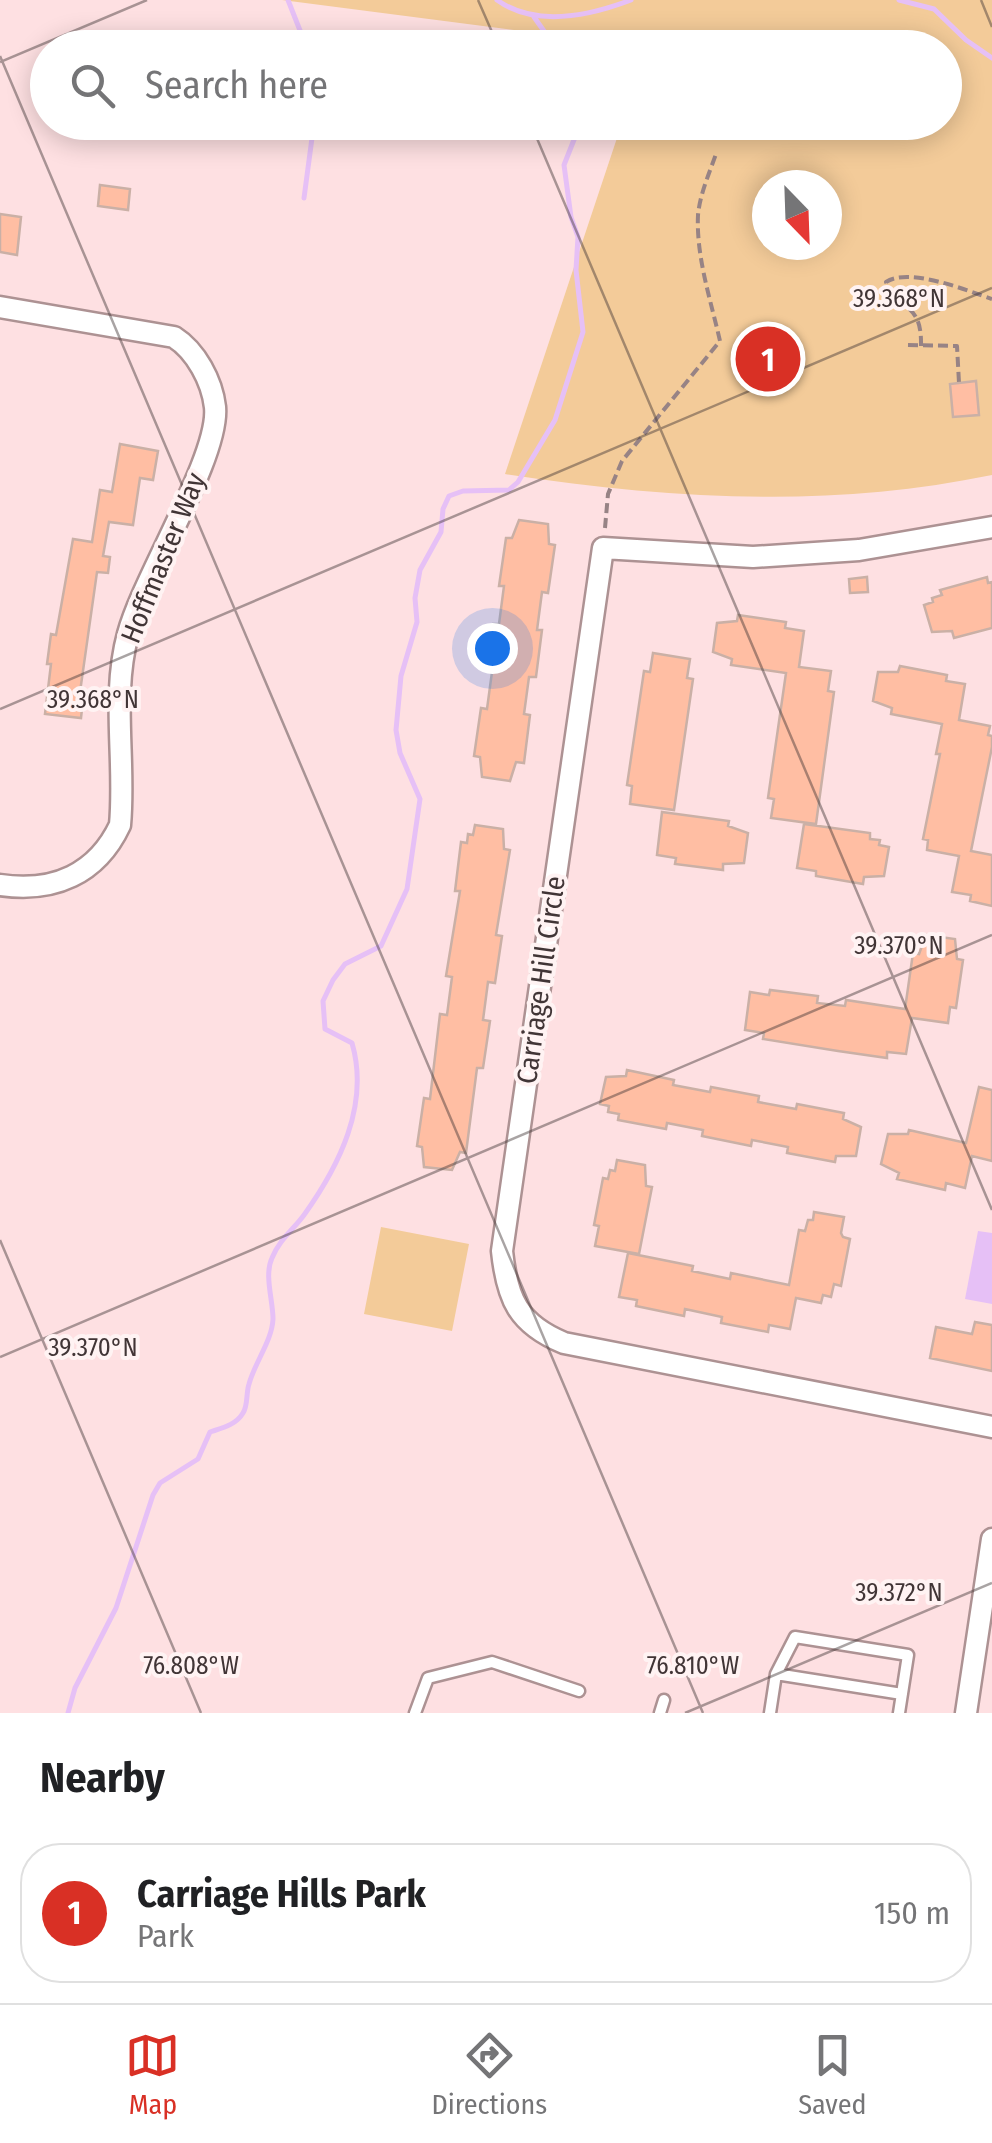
<!DOCTYPE html>
<meta charset="utf-8">
<style>
body{margin:0;font-family:"Fira Sans Condensed",sans-serif;background:#f2f2f2;color:#202124}
.compass{position:absolute;left:752px;top:170px;width:90px;height:90px;border-radius:50%;background:#fff;box-shadow:0 5px 25px #0003;rotate:157deg}
.you{position:absolute;left:492px;top:648px;width:35px;height:35px;margin:-25px;border:8px solid #fff;border-radius:50%;background:#1a73e8;box-shadow:0 0 0 15px #1a73e833}
.badge{display:grid;place-items:center;width:65px;height:65px;border-radius:50%;background:#d93025;color:#fff;font-size:32px;font-weight:700}
.pin{position:absolute;translate:-50% -50%;border:5px solid #fff;box-shadow:0 2px 10px #0006}
.list{margin:0;padding:0;list-style:none}
h2{display:flex;justify-content:space-between;align-items:center;height:130px;margin:0;padding:0 40px;font-size:42px}
h2 small{font-size:32px;font-weight:400;color:#757577}
.list li{display:grid;grid-template-columns:65px 1fr auto;gap:30px;align-items:center;box-sizing:border-box;height:140px;margin:0 20px 20px;padding:0 20px;border:2px solid #e0e0e0;border-radius:40px}
.list b{display:block;font-size:38px;white-space:nowrap}
.list p{margin:0;font-size:32px;white-space:nowrap;color:#757577}
.list em{font-size:32px;font-style:normal;color:#757577}
.icon{flex:none;width:55px;height:55px;fill:none;stroke:currentColor;stroke-width:2;stroke-linecap:round;stroke-linejoin:round}
.map{position:relative;flex:none;width:992px;height:1713px;overflow:hidden}
.search{position:absolute;background:#fff;box-shadow:0 5px 25px #0003;left:30px;right:30px;top:30px;height:110px;display:flex;align-items:center;gap:25px;box-sizing:border-box;padding:0 35px;border-radius:55px;color:#757577;font-size:38px}
.sheet{height:290px;background:#fff}
nav{display:flex;justify-content:space-around;align-items:center;box-sizing:border-box;height:140px;border-top:2px solid #e0e0e0;background:#fff;font-size:28px;color:#757577}
nav a{display:grid;justify-items:center;gap:5px}
nav .on{color:#d93025}
.map>svg:first-child{display:block}
.green{fill:#f3cb99;fill-rule:evenodd}
.water{fill:#e6c0f6}
.lines{fill:none;stroke-linecap:round;stroke-linejoin:round}
.stream{stroke:#e6c0f6;stroke-width:5}
.building{fill:#ffbea3;stroke:#cab0a6;stroke-width:2.5}
.service-casing{stroke:#ad9293;stroke-width:15}
.minor-casing{stroke:#ad9293;stroke-width:25}
.path{stroke:#978385;stroke-width:4;stroke-dasharray:10 5;stroke-linecap:butt}
.service{stroke:#fff;stroke-width:10}
.minor{stroke:#fff;stroke-width:20}
.ticks{fill:none;stroke:#413536;stroke-width:2.5;stroke-opacity:0.45}
.labels{text-anchor:middle;dominant-baseline:central;stroke-width:8;stroke-linejoin:round;paint-order:stroke}
.street-label{font-size:28px;fill:#413536;stroke:#fff3f3}
.ticks-label{font-size:25px;text-anchor:middle;fill:#413536;stroke:#fff3f3;stroke-width:8;stroke-linejoin:round;paint-order:stroke}
</style>
<div class="map">
<svg width="992" height="1713" viewBox="0 0 992 1713">
<rect width="100%" height="100%" fill="#fee0e2"/>
<path class="green" d="M282 0H992V475C827 509 670 499 505 474L622 123 944 122V48L646 47ZM767 185H827V245H767Z
M381 1227 469 1244 452 1331 364 1314Z"/>
<path class="water" d="M978 1231 992 1233V1304L965 1299Z"/>
<g class="lines">
<path class="stream" d="M288 0 301 33 297 48
M497 0C536 28 589 16 631 0
M899 0 934 9 966 40 992 58
M534 17 556 48
M304 198 312 138 310 122
M68 1713 75 1688 116 1608 153 1495 160 1483 198 1459 210 1432C222 1428 236 1425 243 1413 248 1406 246 1393 249 1384 255 1362 272 1341 273 1319 273 1300 264 1275 272 1258 279 1240 293 1230 304 1215 339 1166 370 1105 352 1043L325 1029 323 1001 333 980 345 964 381 946 407 889 420 799 400 753 396 730 401 676 417 622 415 598 420 570 441 532 443 509 449 496 463 491 509 490 518 482 555 420 583 332 576 270 578 237 571 217 564 165 581 122"/>
</g>
<path class="building" d="M100 185 130 189 128 210 98 206Z
M0 214 21 217 17 255 0 252Z
M976 381 979 415 953 417 950 384Z
M120 444 158 451 153 480 140 478 133 525 109 522 103 556 110 557 108 573 97 572 79 699 83 700 81 718 45 714 51 664H47L51 634 56 635 73 539 92 542 100 490 112 492Z
M519 520 548 524 549 544 555 545 548 593 542 592 537 630H542L536 677H529L524 714 530 715 524 763 516 762 510 781 482 777 480 757 474 756 481 708 487 709 492 672 486 671 493 624H499L504 586H499L506 538H512Z
M867 577 868 592 850 593 849 579Z
M987 577 988 583 992 582V628L954 638 952 631 932 632 924 605 933 602 932 598 942 595 940 590Z
M738 615 786 622 785 628 804 631 799 667 831 671 828 691 834 692 816 824 771 818 774 799 768 798 786 673 731 665 732 659 713 652 717 623 737 621Z
M653 653 690 659 687 678 693 679 674 810 630 804 632 786 627 785 644 671 650 672Z
M900 666 947 675 946 681 965 684 959 720 990 726 988 735 992 736V747L971 851 992 855V906L970 901 971 895 952 892 959 856 927 850 928 840 923 839 940 754H936L942 724 891 714 892 708 873 701 878 672H898Z
M662 812 729 821 728 826 748 833 744 863 723 864V870L675 864 676 858 657 855Z
M804 824 870 833V839L880 840 879 845 889 847 884 876 864 877 863 884 816 876V871L797 868Z
M475 825 503 829 504 849 510 850 496 935 502 936 495 983 488 982 483 1020 490 1021 483 1068H477L466 1153 460 1152 452 1170 424 1167 422 1147 417 1146 424 1098 430 1099 440 1014 447 1015 452 977 446 976 460 891H455L461 842 467 843 468 834 473 835Z
M926 935 955 939 957 959 963 960 956 1008 950 1007 948 1023 912 1018 906 1054 887 1052V1058L838 1051 763 1039 764 1033 745 1030 750 992 769 995 770 990 818 996 817 1003 845 1006 846 1000 905 1009 913 953 919 954Z
M627 1070 674 1080 673 1085 710 1092 711 1087 759 1096 758 1102 796 1109 797 1104 844 1113 843 1119 861 1127 856 1156H836L835 1162 787 1153 788 1147 752 1140 751 1146 702 1136 703 1130 667 1123 666 1129 618 1120 619 1114 608 1112 609 1106 600 1104 606 1077 626 1076Z
M979 1087 992 1090V1161L972 1156 965 1188 946 1183 945 1190 897 1179 899 1173 881 1164 888 1134H908L909 1130 966 1143Z
M617 1160 645 1165 646 1186 652 1187 639 1254 595 1246 599 1226 594 1225 603 1178 608 1179 610 1170 615 1171Z
M814 1212 844 1217 841 1233 843 1237 850 1239 841 1286 834 1284 831 1297 823 1295 821 1303 796 1298 790 1329 769 1325 768 1332 721 1323 722 1317 685 1309 684 1316 636 1306 637 1300 619 1297 628 1253 693 1266 692 1271 730 1279 731 1273 789 1285 799 1230 805 1231 808 1220H813Z
M975 1322 992 1325V1371L930 1358 936 1327 972 1334Z"/>
<g class="lines">
<g class="service-casing">
<path id="service" d="M776 1674 902 1694
M415 1713 428 1678 492 1662 579 1691
M660 1713 664 1700
M770 1713 776 1674 795 1637 908 1655 899 1713"/>
</g>
<g class="minor-casing">
<path id="minor" d="M0 307 174 337C196 351 212 381 215 407 220 456 143 577 128 634 111 696 126 762 120 825 97 874 54 893 0 885
M992 527 859 550 753 557 603 548 502 1251C507 1299 518 1324 564 1343L992 1427
M966 1713 992 1539"/>
</g>
<path class="path" d="M908 345 957 346 959 383
M921 346C922 302 901 313 886 282 909 267 966 290 992 299
M605 528 608 494 622 461 720 341C711 301 696 257 698 215 700 194 709 174 716 154"/>
<use href="#service" class="service"/>
<use href="#minor" class="minor"/>
</g>
<path class="ticks" d="M478 0 499 48M981 0 992 27M0 56 703 1713M0 62 147 0M530 122 992 1210M0 709 992 288M0 1240 201 1713M0 1357 992 935M685 1713 992 1583"/>
<g class="labels">
<g class="street-label">
<text transform="translate(163 558) rotate(-68)">Hoffmaster Way</text>
<text transform="translate(541 980) rotate(-82)">Carriage Hill Circle</text>
</g>
</g>
<g class="ticks-label">
<text x="899" y="307">39.368°N</text>
<text x="93" y="708">39.368°N</text>
<text x="899" y="954">39.370°N</text>
<text x="93" y="1356">39.370°N</text>
<text x="899" y="1601">39.372°N</text>
<text x="191" y="1674">76.808°W</text>
<text x="693" y="1674">76.810°W</text>
</g>
</svg>
<svg class="compass" viewBox="-18 -18 36 36"><path d="M0-13l5 13h-10z" fill="#e53935"/><path d="M0 13l5-13h-10z" fill="#757577"/></svg>
<div class="you"></div>
<div class="pin badge" style="left:768px;top:359px">1</div>
<div class="search"><svg class="icon" aria-label="search" viewBox="0 0 24 24"><circle cx="10" cy="10" r="6"/><path d="M15 15l6 6"/></svg>Search here</div>
</div>
<section class="sheet">
<h2>Nearby<small></small></h2>
<ul class="list">
<li><span class="badge">1</span><div><b>Carriage Hills Park</b><p>Park</p></div><em>150 m</em></li>
</ul>
</section>
<nav>
<a class="on"><svg class="icon" aria-label="map" viewBox="0 0 24 24"><path d="M3 6l6-2 6 2 6-2v14l-6 2-6-2-6 2zM9 4v14M15 6v14"/></svg>Map</a>
<a><svg class="icon" aria-label="directions" viewBox="0 0 24 24"><path d="M12 3l9 9-9 9-9-9zM9 14v-3h6M13 9l2 2-2 2"/></svg>Directions</a>
<a><svg class="icon" aria-label="saved" viewBox="0 0 24 24"><path d="M7 4h10v16l-5-4-5 4z"/></svg>Saved</a>
</nav>
